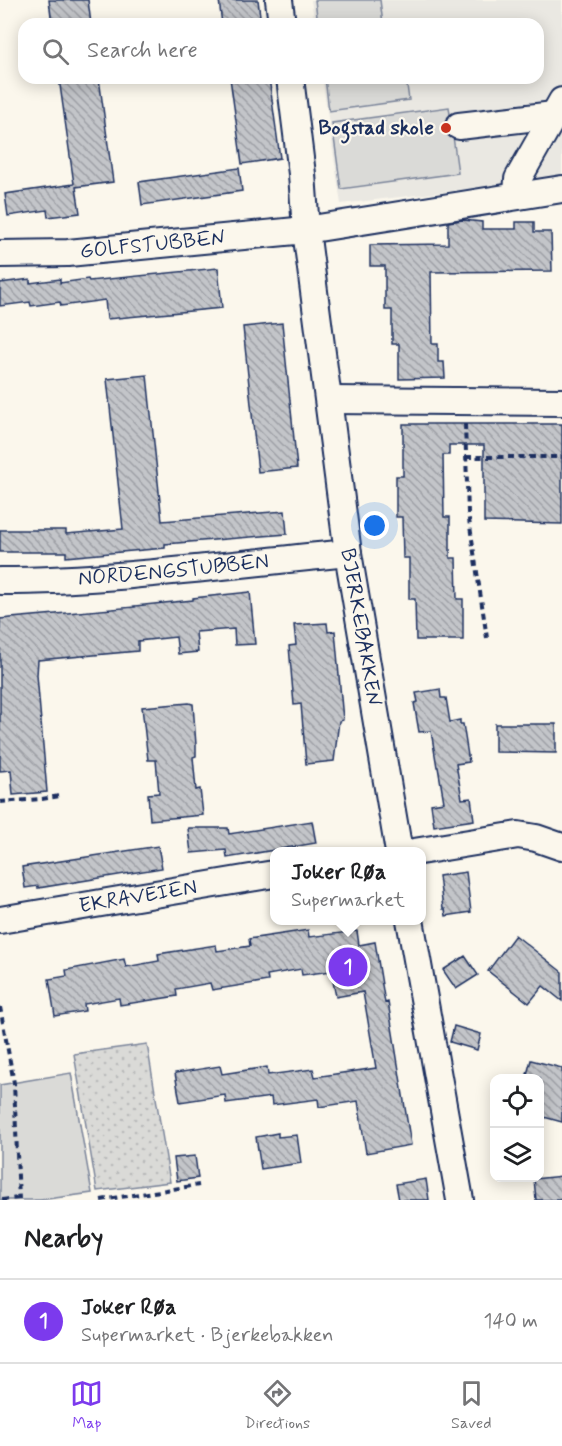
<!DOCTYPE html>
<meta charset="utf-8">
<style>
body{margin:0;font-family:Mynerve,sans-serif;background:#f2f2f2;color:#202124}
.controls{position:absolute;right:18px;bottom:18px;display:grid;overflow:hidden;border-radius:12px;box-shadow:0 3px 15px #0003}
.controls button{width:54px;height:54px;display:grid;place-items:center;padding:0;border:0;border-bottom:2px solid #e0e0e0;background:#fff;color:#202124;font:30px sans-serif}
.you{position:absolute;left:375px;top:526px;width:21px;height:21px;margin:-15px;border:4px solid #fff;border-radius:50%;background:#1a73e8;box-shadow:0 0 0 9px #1a73e833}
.badge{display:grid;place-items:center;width:39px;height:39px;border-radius:50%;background:#7c3aed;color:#fff;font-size:20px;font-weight:700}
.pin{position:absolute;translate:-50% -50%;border:3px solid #fff;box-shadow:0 2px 6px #0006}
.popup{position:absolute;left:270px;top:847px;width:156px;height:78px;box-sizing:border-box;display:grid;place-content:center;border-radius:12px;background:#fff;filter:drop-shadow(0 2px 4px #0005);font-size:20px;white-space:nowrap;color:#757577}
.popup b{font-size:22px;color:#202124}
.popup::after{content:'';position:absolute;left:50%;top:100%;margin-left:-12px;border:12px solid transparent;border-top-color:#fff}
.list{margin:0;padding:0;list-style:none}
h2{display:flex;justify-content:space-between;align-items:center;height:78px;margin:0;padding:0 24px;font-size:26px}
h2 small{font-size:20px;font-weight:400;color:#757577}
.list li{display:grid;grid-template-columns:39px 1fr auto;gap:18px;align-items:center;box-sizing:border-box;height:84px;padding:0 24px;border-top:2px solid #e0e0e0}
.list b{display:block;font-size:22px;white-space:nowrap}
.list p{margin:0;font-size:20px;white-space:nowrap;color:#757577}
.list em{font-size:20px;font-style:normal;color:#757577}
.icon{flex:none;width:33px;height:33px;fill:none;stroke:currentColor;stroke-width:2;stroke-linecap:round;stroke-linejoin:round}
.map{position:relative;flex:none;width:562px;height:1200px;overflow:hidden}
.search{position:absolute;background:#fff;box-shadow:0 3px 15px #0003;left:18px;right:18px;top:18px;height:66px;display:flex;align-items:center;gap:15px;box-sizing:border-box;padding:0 21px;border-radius:18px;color:#757577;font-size:22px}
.sheet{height:162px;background:#fff}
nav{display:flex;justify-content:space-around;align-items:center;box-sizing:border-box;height:84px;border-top:2px solid #e0e0e0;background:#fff;font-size:16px;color:#757577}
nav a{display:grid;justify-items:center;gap:3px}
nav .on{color:#7c3aed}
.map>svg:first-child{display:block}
.built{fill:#eae8e2}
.grass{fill:url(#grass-dots);stroke:#7a849a;stroke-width:1.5}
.park{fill:#dadad7;stroke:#7a849a;stroke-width:1.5}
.building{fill:url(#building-back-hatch);stroke:#1b2f5e;stroke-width:1.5}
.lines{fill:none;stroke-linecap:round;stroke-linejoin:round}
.minor-casing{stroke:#1b2f5e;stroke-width:30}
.path{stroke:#1b2f5e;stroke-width:4;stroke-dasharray:6 4.5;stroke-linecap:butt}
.minor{stroke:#fbf7ec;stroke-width:26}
.poi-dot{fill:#c8321e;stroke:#fbf7ec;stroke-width:2}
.labels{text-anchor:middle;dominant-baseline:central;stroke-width:4.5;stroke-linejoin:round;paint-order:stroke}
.poi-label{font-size:21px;font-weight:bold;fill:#1b2f5e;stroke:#fbf7ec;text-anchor:end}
.street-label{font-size:21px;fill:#1b2f5e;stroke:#fbf7ec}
</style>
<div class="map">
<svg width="562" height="1200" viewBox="0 0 562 1200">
<defs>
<pattern id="grass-dots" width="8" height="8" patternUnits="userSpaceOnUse" patternTransform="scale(1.5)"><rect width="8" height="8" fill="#dadad7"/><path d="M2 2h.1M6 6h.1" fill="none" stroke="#babbbb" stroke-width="1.8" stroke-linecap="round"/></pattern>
<pattern id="building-back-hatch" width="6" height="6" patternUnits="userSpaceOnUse" patternTransform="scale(1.5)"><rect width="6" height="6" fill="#c3c5c9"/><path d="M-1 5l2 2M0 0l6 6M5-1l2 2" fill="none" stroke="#9ea0a6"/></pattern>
</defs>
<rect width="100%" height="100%" fill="#fbf7ec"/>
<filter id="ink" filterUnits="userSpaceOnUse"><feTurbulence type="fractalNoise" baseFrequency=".0167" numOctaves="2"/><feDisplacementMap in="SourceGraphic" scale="12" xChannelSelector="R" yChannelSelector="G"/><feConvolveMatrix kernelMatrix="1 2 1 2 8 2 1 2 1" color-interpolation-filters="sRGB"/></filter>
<g filter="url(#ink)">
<path class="built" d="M311 0H562V178L341 204 322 78H538V24H315Z"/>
<path class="grass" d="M147 1044 170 1182 97 1191 74 1054Z"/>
<path class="park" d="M315 0H380L383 24H318Z
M325 78H406L409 100 329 111Z
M449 107 458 173 341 189 332 123Z
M71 1073 92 1193 40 1200H0V1085Z"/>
<path class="building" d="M49 0H88L91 24H52Z
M219 0H258L261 24H222Z
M59 78H99L113 182 76 187 80 213 48 217 47 210 8 216 5 194 74 184Z
M230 78H269L280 158 242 164Z
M239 168 242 191 142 205 139 182Z
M463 220 482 222V229H516V222H534V232H551L552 271 431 272 432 344H438V362H444L445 378 399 379V344H392V310H385V266H370V245L448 244V222Z
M218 268 222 308 107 319 105 300 61 306 60 302 31 306 30 302 0 306V283L30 279V283L60 279V283L88 279 89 281Z
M282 323 297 468 258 472 243 327Z
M147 375 162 521 285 511 287 534 165 544V548L66 557V552H0V530H66V534L123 529 107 379Z
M403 424H562V524L484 522V445H449V455H443L444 517H450V558H456L457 599H463V640H416L415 599H409V558H403L402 517H396V476H403Z
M250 592 255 644 235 645 234 629 196 632 198 652 178 654 176 637 138 641V651L38 660 37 675 47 792 13 795 11 770 0 771V619L135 607 134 606 193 600V598Z
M327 623 328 632 335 631 343 720 339 721 334 761 306 764 301 704 294 705 289 646 296 645 294 625Z
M440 689 441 698H446L450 722 460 720V724H463L469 762 456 764 462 799 471 798 474 820 434 826 431 804 444 802 438 767H437L431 731 419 732 414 703 418 702 416 693Z
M189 703 193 704 196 745V756L193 757 196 790 200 789 203 815 150 820 148 794 159 793 156 760H148L142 707Z
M495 724H556V753L495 752Z
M312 821 316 843 227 858 226 850 191 853 188 828H228L229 834Z
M158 846 162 868 38 888V886L25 888 22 867Z
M466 872 471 912 446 916 445 909H443L439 876Z
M308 930 309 937 357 931 359 945 375 942 385 1003 388 1002 411 1145 366 1153 358 1101 319 1107 318 1099 272 1105 271 1097 226 1103 225 1095 180 1102 175 1073 220 1066 222 1074 267 1067 268 1075 313 1069 315 1077 376 1068 363 992 336 997 331 971 302 975 301 969 267 975 268 981 212 990 210 983 176 989 177 996 120 1005 119 998 84 1004 85 1011 55 1016 49 979 67 976 66 970 124 959 126 967 159 961 158 954 216 945 217 951 250 946 249 939Z
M515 935 562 972V1001L543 986 529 1003 488 971Z
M465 956 478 975 456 989 443 970Z
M454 1026 481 1034 477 1050 450 1042Z
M531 1060 562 1068V1122L540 1116V1078H526Z
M278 1133V1137L297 1135 301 1163 261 1169 256 1137Z
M195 1156 198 1178 177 1181 174 1158Z
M562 1176V1200H536L534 1179Z
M426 1179 429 1200H399L396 1184Z"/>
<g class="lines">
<g class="minor-casing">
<g id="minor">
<path d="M279 0 282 24"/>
<path id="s1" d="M290 78 302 174 306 230 348 553 399 852"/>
<path d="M459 126 554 115"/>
<path d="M517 195 518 179 562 101"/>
<path id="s2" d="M0 254 68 253 306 230 562 189"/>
<path d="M329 400 562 402"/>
<path id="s3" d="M0 581C116 581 232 564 348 553"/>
<path d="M414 852 518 835 536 838 562 847"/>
<path id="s4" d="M0 920 274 874"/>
<path d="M410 920 460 1200"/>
</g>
</g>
<path class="path" d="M465 424 468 513 487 638
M466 457H562
M0 802 42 799 60 796
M0 1007 14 1083 19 1200
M2 1200 19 1198
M101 1200 199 1185"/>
<use href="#minor" class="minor"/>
</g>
</g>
<circle class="poi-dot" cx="446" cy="128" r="6"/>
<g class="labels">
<g class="poi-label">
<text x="434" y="128">Bogstad skole</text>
</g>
<g class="street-label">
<text stroke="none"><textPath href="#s2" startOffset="153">GOLFSTUBBEN</textPath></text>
<text stroke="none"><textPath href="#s3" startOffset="174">NORDENGSTUBBEN</textPath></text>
<text stroke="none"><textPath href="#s1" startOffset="554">BJERKEBAKKEN</textPath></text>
<text stroke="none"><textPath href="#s4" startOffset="140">EKRAVEIEN</textPath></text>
</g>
</g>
</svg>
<div class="controls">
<button><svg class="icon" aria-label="locate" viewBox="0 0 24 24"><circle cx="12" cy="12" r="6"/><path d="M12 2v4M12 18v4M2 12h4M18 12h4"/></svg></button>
<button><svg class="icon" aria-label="layers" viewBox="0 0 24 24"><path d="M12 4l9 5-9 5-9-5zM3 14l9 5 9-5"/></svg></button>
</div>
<div class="you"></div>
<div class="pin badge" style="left:348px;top:967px">1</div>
<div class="popup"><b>Joker Røa</b>Supermarket</div>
<div class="search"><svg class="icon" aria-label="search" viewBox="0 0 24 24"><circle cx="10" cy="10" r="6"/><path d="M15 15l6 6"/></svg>Search here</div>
</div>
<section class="sheet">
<h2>Nearby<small></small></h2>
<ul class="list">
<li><span class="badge">1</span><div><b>Joker Røa</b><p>Supermarket · Bjerkebakken</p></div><em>140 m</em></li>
</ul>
</section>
<nav>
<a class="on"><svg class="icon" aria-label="map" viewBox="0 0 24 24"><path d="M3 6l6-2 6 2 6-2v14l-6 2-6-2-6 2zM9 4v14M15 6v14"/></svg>Map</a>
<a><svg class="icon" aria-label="directions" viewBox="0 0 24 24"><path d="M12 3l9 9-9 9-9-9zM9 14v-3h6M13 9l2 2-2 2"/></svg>Directions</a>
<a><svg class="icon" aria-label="saved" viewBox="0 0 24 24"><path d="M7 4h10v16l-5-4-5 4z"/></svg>Saved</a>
</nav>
